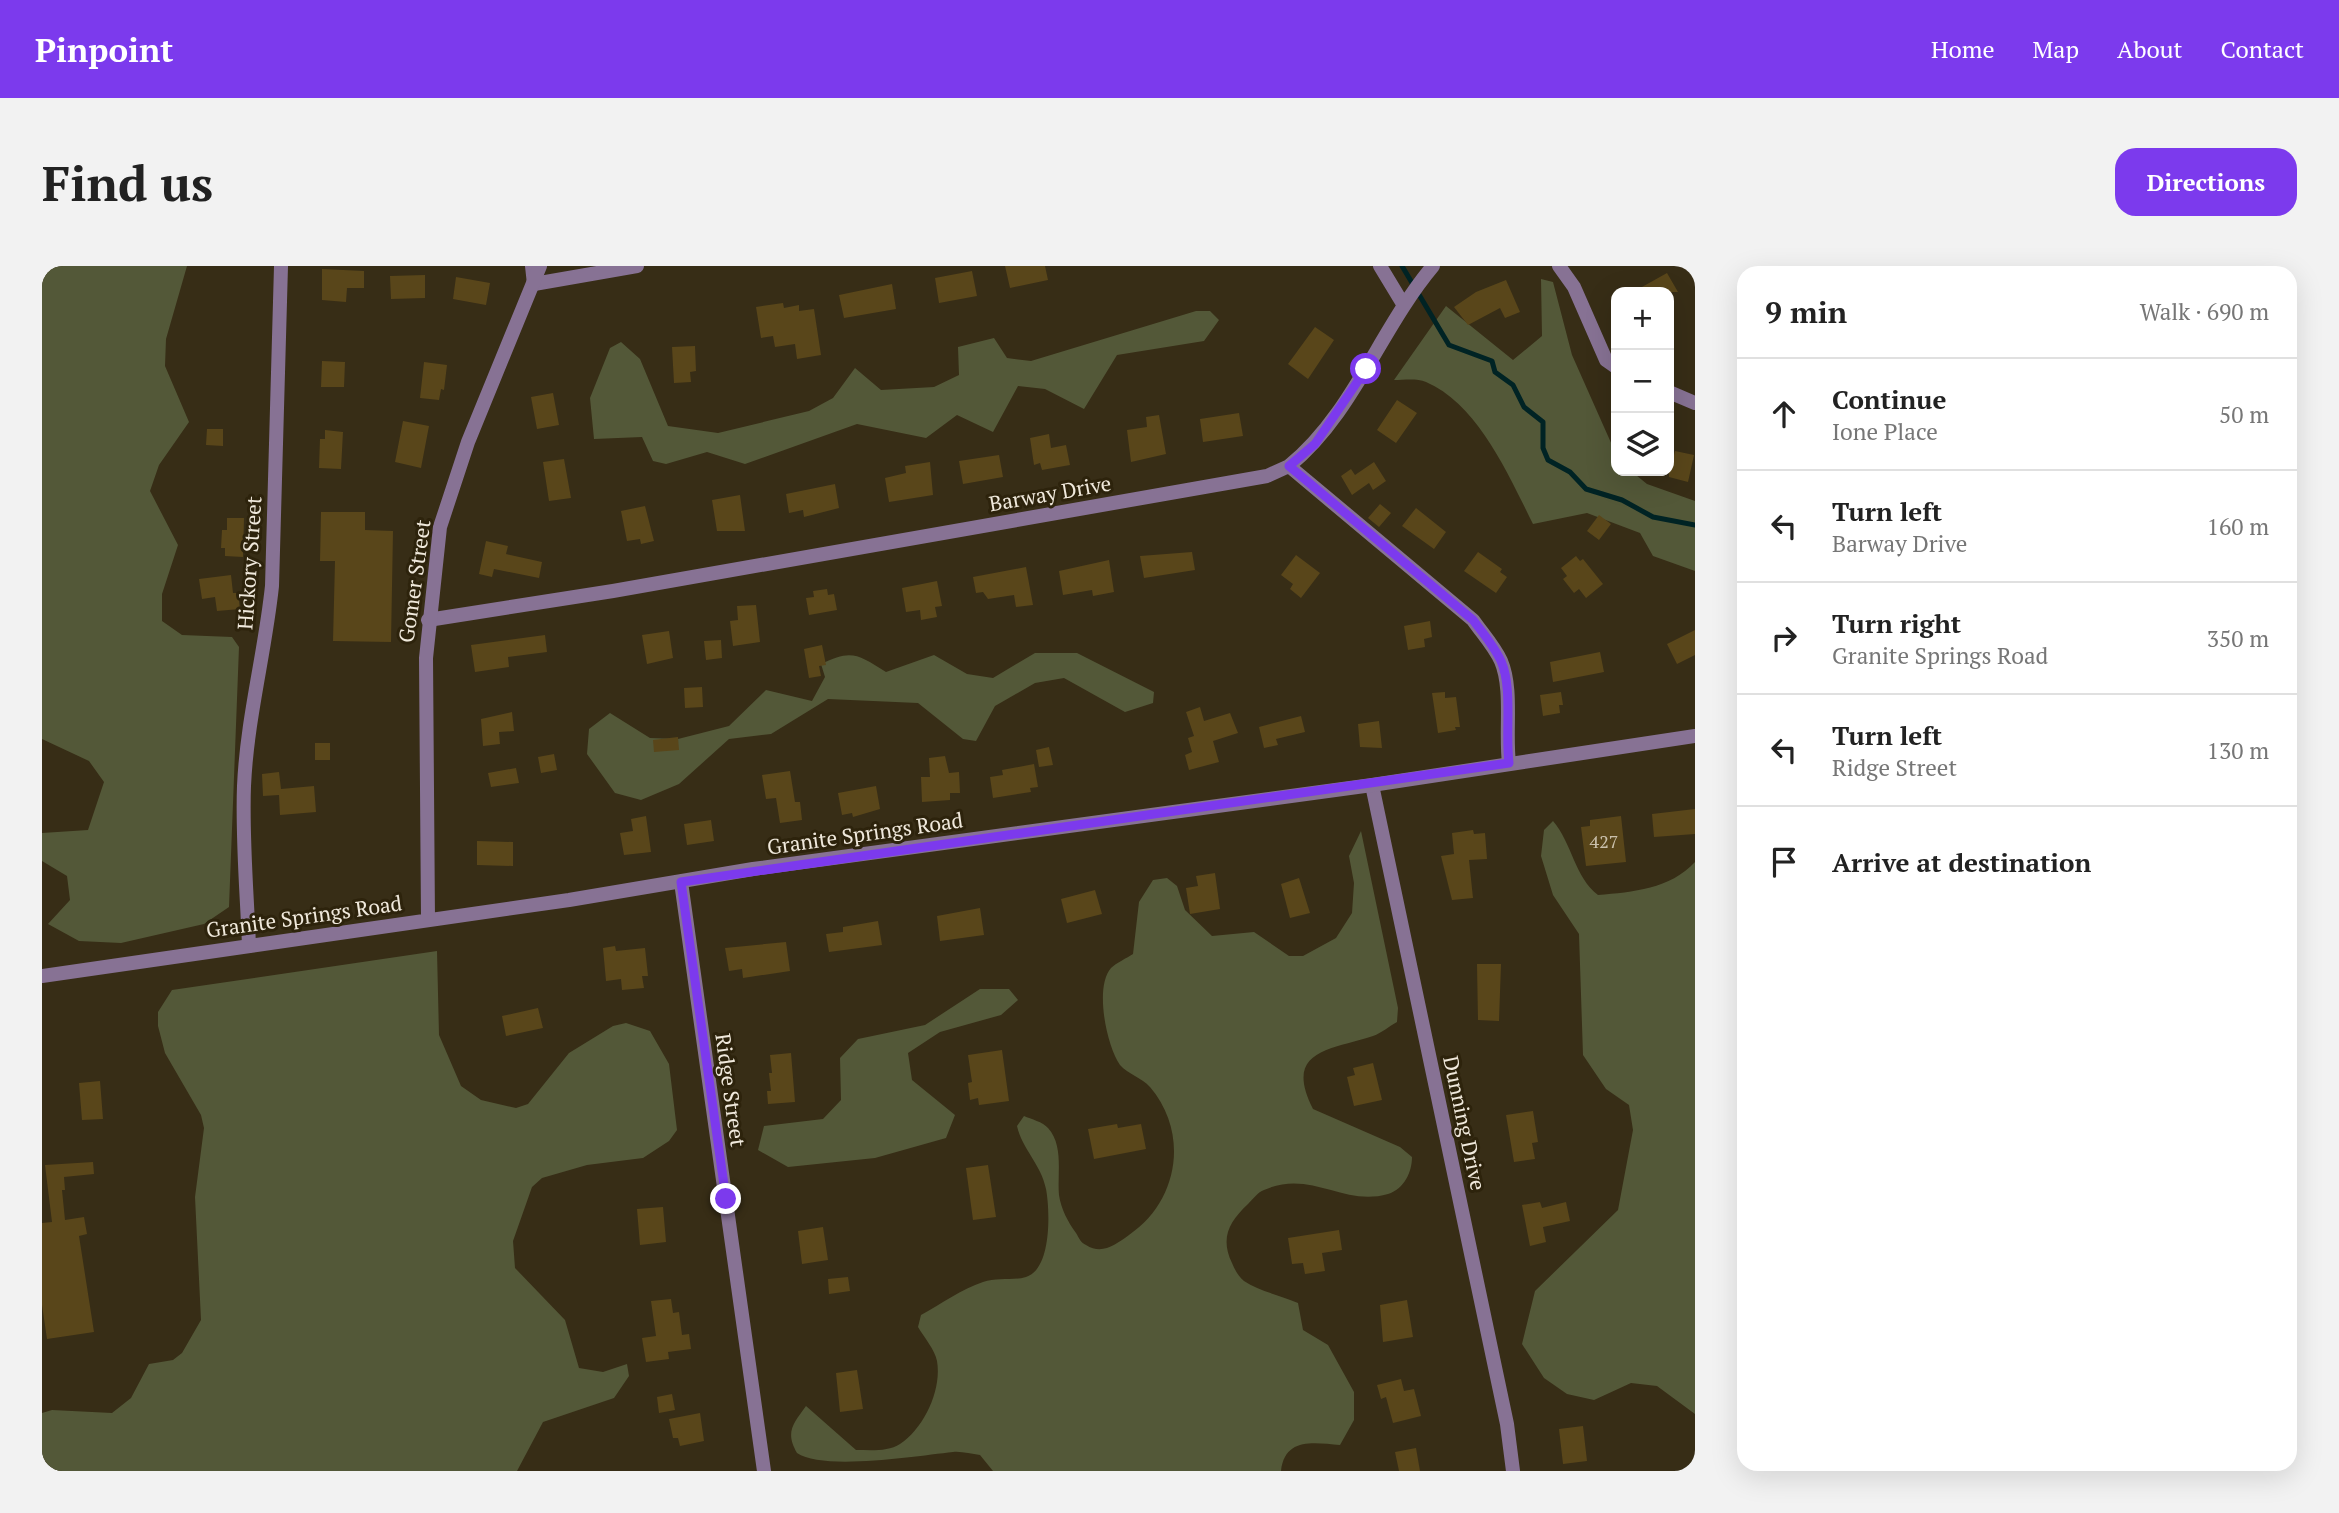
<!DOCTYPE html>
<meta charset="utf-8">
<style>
body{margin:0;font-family:"PT Serif",serif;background:#f2f2f2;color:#222}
.controls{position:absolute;right:21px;top:21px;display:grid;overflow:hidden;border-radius:14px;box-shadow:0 7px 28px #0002}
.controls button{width:63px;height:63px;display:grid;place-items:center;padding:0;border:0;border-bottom:2px solid #e0e0e0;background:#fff;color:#222;font:35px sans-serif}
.stop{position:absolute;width:21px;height:21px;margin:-16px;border:5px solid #7c3aed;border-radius:50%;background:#fff}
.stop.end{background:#7c3aed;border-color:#fff;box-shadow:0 2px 7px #0008}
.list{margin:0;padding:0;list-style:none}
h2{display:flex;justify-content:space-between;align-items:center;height:91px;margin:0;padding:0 28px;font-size:30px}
h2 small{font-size:23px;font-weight:400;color:#767676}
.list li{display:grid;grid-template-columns:46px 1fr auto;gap:21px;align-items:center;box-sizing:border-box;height:112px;padding:0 28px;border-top:2px solid #e0e0e0}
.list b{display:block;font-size:26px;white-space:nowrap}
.list p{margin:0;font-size:23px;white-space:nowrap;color:#767676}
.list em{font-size:23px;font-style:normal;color:#767676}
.icon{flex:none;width:38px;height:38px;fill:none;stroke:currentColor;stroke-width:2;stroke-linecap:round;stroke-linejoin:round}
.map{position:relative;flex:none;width:1653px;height:1205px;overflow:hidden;border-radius:21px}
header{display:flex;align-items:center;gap:42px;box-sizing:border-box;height:98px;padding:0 35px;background:#7c3aed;color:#fff}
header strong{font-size:33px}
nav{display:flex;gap:38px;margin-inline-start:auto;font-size:24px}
.intro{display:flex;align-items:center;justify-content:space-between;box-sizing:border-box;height:168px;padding:0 42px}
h1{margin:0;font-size:49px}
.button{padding:18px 32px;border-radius:21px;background:#7c3aed;color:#fff;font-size:24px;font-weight:700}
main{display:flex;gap:42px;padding:0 42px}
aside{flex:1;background:#fff;border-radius:21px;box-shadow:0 7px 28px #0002}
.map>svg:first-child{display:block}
.green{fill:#535838}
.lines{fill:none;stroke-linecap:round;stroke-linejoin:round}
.stream{stroke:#002324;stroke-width:5}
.building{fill:#59461a}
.minor{stroke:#877294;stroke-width:14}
.tertiary{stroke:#877294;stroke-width:14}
.route{stroke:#7c3aed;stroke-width:9}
.labels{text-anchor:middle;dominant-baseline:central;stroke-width:6;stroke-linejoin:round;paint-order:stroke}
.number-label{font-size:18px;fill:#cac0ac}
.street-label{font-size:21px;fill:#f0e9dc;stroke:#2d230c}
</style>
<header>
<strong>Pinpoint</strong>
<nav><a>Home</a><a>Map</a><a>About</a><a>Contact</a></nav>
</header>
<div class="intro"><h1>Find us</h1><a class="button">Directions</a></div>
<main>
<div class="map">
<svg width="1653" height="1205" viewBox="0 0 1653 1205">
<rect width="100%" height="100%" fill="#372d16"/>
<path class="green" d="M0 0H145L124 73 123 100 147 156 117 199 108 225 136 279 120 328V355L140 369 190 371 197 381 187 641 162 658 79 677 37 675 6 658 28 634 25 610 0 595V567L46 564 62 516 47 495 0 473Z
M1499 13 1511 16 1530 89 1574 188V205H1589L1605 218 1653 235V305L1611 290 1598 267 1545 247 1491 258C1467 210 1436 138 1384 116 1375 112 1362 114 1352 114L1404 40 1471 94 1500 70Z
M1154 45H1168L1177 54 1162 75 1075 89 1042 143 1003 123 976 120 951 166 915 149 884 172 815 158 703 198 665 186 624 198 611 195 600 171 552 173 548 132 568 82 579 76 598 93 626 160 676 167 767 145 791 132 813 102 839 124 892 121 917 109 916 81 952 72 965 92 989 95Z
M993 387H1035L1112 426 1111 437 1083 446 1022 412 993 417 953 440 934 475 921 473 876 437 786 433 729 468 687 473 637 518 599 534 573 527 545 488 547 463 568 447 608 472 636 473 687 460 724 424 770 435 783 411 779 398C809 383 816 388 844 406L892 389 925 408 951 412Z
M1511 555C1530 577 1533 612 1556 629 1591 626 1628 623 1653 596V1148L1615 1120 1589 1117 1552 1134 1525 1128 1502 1112 1480 1078 1493 1025 1576 944 1591 864 1587 839 1564 823 1541 789 1537 668 1511 629 1499 590 1502 564Z
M1319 565 1356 742 1355 756C1347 760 1340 767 1331 770 1288 784 1241 784 1271 843L1358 881 1370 891C1370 906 1362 923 1346 928 1301 941 1269 903 1222 924 1216 926 1211 933 1206 938 1187 956 1178 972 1190 997 1193 1004 1196 1010 1202 1015 1217 1025 1240 1030 1256 1037L1261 1064 1286 1079 1312 1126V1154L1298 1179C1272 1177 1243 1171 1239 1205H951L938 1189C929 1188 919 1185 911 1186 874 1190 781 1205 755 1187 743 1166 751 1158 764 1140L814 1184C828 1184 846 1186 858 1178 882 1162 900 1124 895 1095 893 1084 882 1071 876 1061L879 1049C899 1038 920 1023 941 1016 955 1011 971 1015 984 1011 1010 1003 1008 944 1004 923 999 898 980 883 975 860L982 850C989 853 1001 856 1006 862 1022 880 1015 907 1017 929 1019 943 1026 956 1034 967 1037 972 1039 977 1044 979 1060 989 1073 979 1087 969 1136 936 1148 868 1108 821 1100 812 1086 808 1078 799 1065 781 1052 721 1069 702 1074 697 1085 692 1091 688L1097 636 1111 614 1125 612 1135 620 1143 644 1170 670 1212 666 1247 690H1261L1294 672 1310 647 1312 617 1307 590Z
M395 685 397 769 419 820 439 834 474 842 486 838 527 787 571 760 584 757 608 765 627 798 635 864 627 875 601 892 545 899 500 912 490 921 471 975 473 1002 523 1054 537 1102 561 1106 585 1098 587 1110 572 1132 501 1156 475 1205H0V1147L10 1144 70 1147 89 1132 107 1098 131 1094 140 1087 159 1054 153 931 162 862 159 849 123 787 116 760V746L130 724Z
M938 723H967L976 734 959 749 898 766 866 787 870 814 913 849 904 872 833 892 746 901 716 884 722 860 781 853 799 834 798 792 816 773 883 759Z"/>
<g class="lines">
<path class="stream" d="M1360 0 1407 79 1450 95 1453 106 1471 119 1482 141 1501 156V182L1506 194 1528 206 1544 223 1580 234 1611 251 1653 259"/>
</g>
<path class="building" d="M963 0H1003L1006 14 968 22Z
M280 3 322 5V22H305L304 36 280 34Z
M930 5 935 30 897 37 893 12Z
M1625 7 1636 26H1591Z
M383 9V32L349 33 348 10Z
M414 11 448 17 444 39 411 33Z
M1464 14 1478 46 1463 52 1458 42 1426 59 1412 41 1434 26Z
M850 18 854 43 802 52 797 29Z
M741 37 742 42 757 39V45L772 43 779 89 755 93 753 78 733 81 731 70 719 72 714 41Z
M1273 61 1292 74 1266 113 1246 98Z
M653 80 654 105 648 106 649 116 632 117 630 81Z
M280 95 303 96 302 121H279Z
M382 96 405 99 402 124 399 123 397 134 378 132Z
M511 127 517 159 495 163 489 131Z
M1355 134 1375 147 1354 177 1335 164Z
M1197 147 1201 170 1161 176 1158 153Z
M1117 149 1124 188 1089 196 1085 164 1105 161 1104 151Z
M361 155 387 160 379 202 353 196Z
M165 163H181V180L164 179Z
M283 164 301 166 299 203 277 202 278 173H283Z
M1007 168 1009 182 1024 179 1028 199 1000 204 998 197 992 199 988 172Z
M1633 185 1652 189 1646 216 1627 211V192L1631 193Z
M957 189 961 211 921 218 917 195Z
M522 193 529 232 507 235 501 196Z
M888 196 891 229 847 236 843 212 864 207 863 200Z
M1332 196 1344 215 1331 224 1327 217 1310 229 1299 210 1309 203 1313 209Z
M793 218 797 242 762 251 761 244 747 247 744 228Z
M698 229 703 265H675L670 234Z
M1338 238 1349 247 1337 261 1326 252Z
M603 240 612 275 599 278 598 273 585 275 579 245Z
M1374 242 1404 266 1392 283 1360 260Z
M279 246H323V264L351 265 349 376 291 375 293 295H278Z
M1557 249 1569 258 1557 274 1545 265Z
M185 252H202L201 291 183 290V282H179L180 264H185Z
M444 275 466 280 464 288 500 296 497 312 452 303 450 311 437 308Z
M1150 286 1153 304 1102 312 1098 290Z
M1436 286 1460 303 1458 306 1465 311 1454 327 1422 305Z
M1254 289 1278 307 1259 332 1248 323 1251 318 1239 309Z
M1534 290 1538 295 1541 293 1561 318 1544 332 1537 323 1532 327 1521 313 1525 310 1519 302Z
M1067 294 1072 326 1051 330 1050 324 1021 329 1017 305Z
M984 301 991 339 974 341 972 329 946 333 941 326 934 327 931 311Z
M189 309 191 327H196L198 343 175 345 173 331 160 333 157 313Z
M895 315 900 340 893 341 895 351 879 354 878 344 864 346 860 322Z
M785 323 786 329 792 328 795 344 767 349 764 332 772 331 771 325Z
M714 339 718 376 691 380 688 355 696 354 695 340Z
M1388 355 1390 371 1382 373 1383 381 1366 384 1362 360Z
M1653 364V389L1635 398 1625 378Z
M627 365 631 392 605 398 600 369Z
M503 369 505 386 466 391 467 401 433 406 429 379Z
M679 374 680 392 664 394 662 375Z
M780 379 784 399 777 400 779 410 767 412 762 383Z
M1558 386 1562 406 1511 416 1508 396Z
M660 421 661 441 643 442 642 422Z
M1403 426V432L1414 431 1418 461H1413L1414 464 1396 467 1390 427Z
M1519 426 1521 439H1517L1518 447 1501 450 1498 429Z
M1158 441 1162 455 1188 447 1196 467 1171 475 1177 496 1147 504 1143 489 1150 486 1146 472 1152 470 1144 446Z
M470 446 472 465 457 466 458 478 441 480 439 453Z
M1259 450 1263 466 1234 473 1236 479 1222 482 1217 461Z
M1337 455 1340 482 1318 481 1316 458Z
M636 471 637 484 612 486 611 474Z
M273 477H288V494H273Z
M1007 481 1011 499 997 501 994 484Z
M512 488 515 504 499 507 496 491Z
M903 490 907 507 917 506 918 527H908V534L880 536 879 511H888L887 492Z
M992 498 996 521 988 522 989 526 951 532 948 511 961 509 960 504Z
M474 502 477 517 449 521 446 507Z
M748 505 753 536H758L760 554 738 557 734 532 724 533 720 509Z
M237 506 239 523 272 520 274 546 238 549 237 529 221 530 220 508Z
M834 520 838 543 811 551 810 547 800 549 796 527Z
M1653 543V568L1612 571 1610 548Z
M604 550 609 586 582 589 578 567 591 565 589 553Z
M1579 550 1584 596 1544 600 1539 561 1548 560V554Z
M669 554 672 575 645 579 642 558Z
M1431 564 1432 568 1443 567 1445 593 1427 594 1431 632 1410 634 1399 590 1412 588 1410 567Z
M435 575 471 576V600L435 599Z
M1173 607 1178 643 1148 648 1144 622 1156 620 1154 610Z
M1257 612 1268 647 1248 652 1239 618Z
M1053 624 1060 648 1025 657 1019 633Z
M938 642 942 669 898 675 895 650Z
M836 655 840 679 787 686 784 668 801 666V661Z
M744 676 748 705 701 712 700 703 687 705 683 682Z
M573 680 574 685 603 682 606 710H600L602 722 580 724 579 713 564 715 561 682Z
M1435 698H1459L1457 755 1436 754Z
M496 742 501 762 464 770 460 750Z
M960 784 967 835 937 839 936 832 928 834 926 817 930 816 926 789Z
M749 787 753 836 726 838 725 825H729L727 807H730L728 789Z
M1331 797 1340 834 1312 840 1305 811 1313 809 1311 802Z
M58 815 61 853 40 854 37 817Z
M1491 845 1496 876 1490 877 1493 893 1472 896 1464 849Z
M1075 858 1076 862 1099 858 1104 883 1052 893 1046 863Z
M51 896 52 908 22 911 23 924H20L23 954 42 951 45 968 37 970 52 1066 5 1073 0 1039V957L10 956 3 899Z
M946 899 954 951 931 954 924 902Z
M1498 936 1500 942 1524 936 1528 955 1501 961 1504 976 1488 980 1480 939Z
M621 941 624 976 598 979 595 943Z
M781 961 786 994 760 998 756 965Z
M1297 964 1300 984 1280 987 1283 1005 1263 1008 1261 997 1250 998 1246 972Z
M806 1011 808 1025 787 1028 786 1013Z
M629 1033 631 1047 637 1046 640 1069 647 1068 649 1083 626 1086 627 1093 604 1096 600 1072 614 1070 609 1035Z
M1365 1034 1371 1071 1341 1076 1338 1039Z
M815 1104 821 1143 798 1146 794 1107Z
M1359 1113 1362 1125 1372 1123 1379 1150 1351 1157 1344 1131 1339 1133 1335 1119Z
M630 1128 633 1144 617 1147 615 1131Z
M658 1147 662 1175 638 1180 636 1172H631L627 1153Z
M1541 1160 1545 1195 1521 1198 1517 1163Z
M1374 1182 1378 1205H1357L1353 1186Z"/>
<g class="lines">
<path class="minor" d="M490 0 492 18 595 0
M1338 0 1361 38
M1517 0 1532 21 1564 94 1574 101
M1627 126 1653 137
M1247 200C1311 148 1338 63 1391 0
M386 354 571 325 1225 210 1247 200 1431 354C1440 367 1452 380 1459 395 1471 423 1463 466 1467 497
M1330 519 1465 1158 1471 1205
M639 616 722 1205
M207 680C205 627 200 573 202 520 205 452 223 387 230 320L239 0"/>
<path class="tertiary" d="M386 653 384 392 398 261 426 176 498 0
M0 710 527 634 711 603 1330 519 1653 470"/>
</g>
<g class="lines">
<path class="route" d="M684 933 639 616 1467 497C1463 466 1471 422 1459 395 1452 380 1441 367 1431 354L1247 200 1273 178 1324 103"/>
</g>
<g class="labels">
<g class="number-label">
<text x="1562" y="575">427</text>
</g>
<g class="street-label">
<text transform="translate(1008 227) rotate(-10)">Barway Drive</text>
<text transform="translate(207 297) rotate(-86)">Hickory Street</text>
<text transform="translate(372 315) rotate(-82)">Gomer Street</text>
<text transform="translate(823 567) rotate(-8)">Granite Springs Road</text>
<text transform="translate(262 650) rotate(-8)">Granite Springs Road</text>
<text transform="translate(689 824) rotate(82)">Ridge Street</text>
<text transform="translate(1423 857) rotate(78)">Dunning Drive</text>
</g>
</g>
</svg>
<div class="controls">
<button>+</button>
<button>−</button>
<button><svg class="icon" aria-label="layers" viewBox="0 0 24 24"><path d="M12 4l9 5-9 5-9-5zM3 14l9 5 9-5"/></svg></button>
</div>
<div class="stop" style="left:1324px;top:103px"></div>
<div class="stop end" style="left:684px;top:933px"></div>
</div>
<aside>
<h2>9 min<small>Walk · 690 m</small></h2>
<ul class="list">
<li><svg class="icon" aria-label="ahead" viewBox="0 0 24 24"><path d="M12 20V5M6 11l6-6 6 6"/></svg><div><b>Continue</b><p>Ione Place</p></div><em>50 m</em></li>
<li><svg class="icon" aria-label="left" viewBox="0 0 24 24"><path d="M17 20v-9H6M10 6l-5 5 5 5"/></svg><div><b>Turn left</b><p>Barway Drive</p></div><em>160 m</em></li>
<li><svg class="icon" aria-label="right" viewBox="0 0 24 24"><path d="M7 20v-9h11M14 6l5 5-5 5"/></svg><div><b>Turn right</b><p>Granite Springs Road</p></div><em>350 m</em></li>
<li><svg class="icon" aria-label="left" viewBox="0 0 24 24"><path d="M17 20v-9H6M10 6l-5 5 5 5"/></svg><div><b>Turn left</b><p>Ridge Street</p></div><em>130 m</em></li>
<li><svg class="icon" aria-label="arrive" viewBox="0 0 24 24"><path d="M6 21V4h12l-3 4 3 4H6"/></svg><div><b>Arrive at destination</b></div></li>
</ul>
</aside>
</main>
